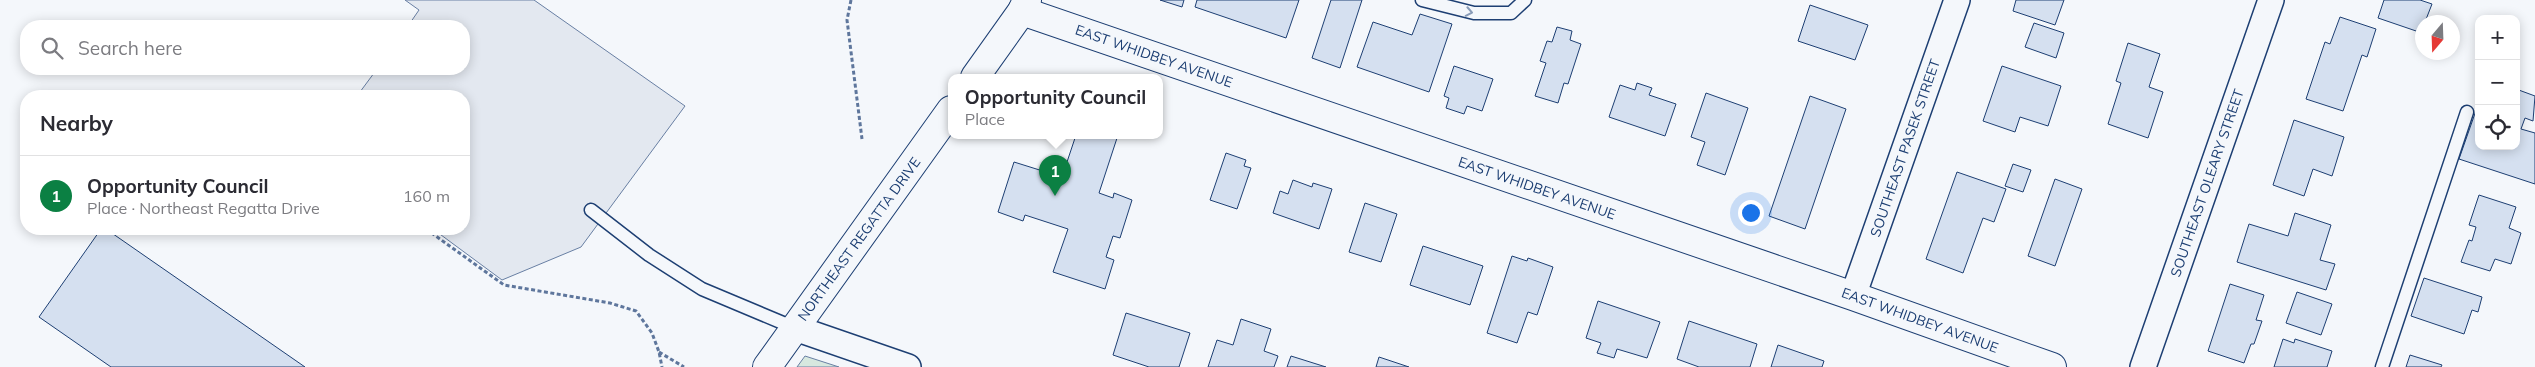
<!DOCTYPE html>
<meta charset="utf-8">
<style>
body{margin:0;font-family:Mulish,sans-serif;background:#f2f2f3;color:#2b2b33}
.controls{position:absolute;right:15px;top:15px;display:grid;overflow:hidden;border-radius:10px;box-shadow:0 2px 12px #0003}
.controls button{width:45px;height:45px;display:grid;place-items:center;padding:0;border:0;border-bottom:1px solid #e1e1e2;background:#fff;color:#2b2b33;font:25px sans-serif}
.compass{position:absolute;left:2415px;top:15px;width:45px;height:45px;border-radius:50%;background:#fff;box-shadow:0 2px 12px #0003;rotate:199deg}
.you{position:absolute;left:1750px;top:212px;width:18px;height:18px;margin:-12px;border:4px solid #fff;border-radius:50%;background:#1a73e8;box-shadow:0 0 0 8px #1a73e833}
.badge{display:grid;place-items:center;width:32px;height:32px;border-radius:50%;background:#0b8043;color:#fff;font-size:16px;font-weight:700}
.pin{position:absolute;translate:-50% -41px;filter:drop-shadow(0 1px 2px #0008)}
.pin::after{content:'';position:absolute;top:26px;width:18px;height:15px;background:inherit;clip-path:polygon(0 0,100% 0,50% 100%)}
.popup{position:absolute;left:948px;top:74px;width:215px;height:65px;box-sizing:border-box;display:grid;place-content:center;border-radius:10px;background:#fff;filter:drop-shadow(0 1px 4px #0005);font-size:16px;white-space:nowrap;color:#7c7c81}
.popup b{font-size:19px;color:#2b2b33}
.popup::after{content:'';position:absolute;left:50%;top:100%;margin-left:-10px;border:10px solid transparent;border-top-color:#fff}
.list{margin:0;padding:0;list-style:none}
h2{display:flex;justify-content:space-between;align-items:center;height:65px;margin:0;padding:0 20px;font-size:21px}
h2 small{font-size:16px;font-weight:400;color:#7c7c81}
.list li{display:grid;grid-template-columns:32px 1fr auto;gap:15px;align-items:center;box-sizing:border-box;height:80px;padding:0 20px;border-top:1px solid #e1e1e2}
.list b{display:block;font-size:19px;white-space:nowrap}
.list p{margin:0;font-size:16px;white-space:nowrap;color:#7c7c81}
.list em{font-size:16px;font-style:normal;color:#7c7c81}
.icon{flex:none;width:28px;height:28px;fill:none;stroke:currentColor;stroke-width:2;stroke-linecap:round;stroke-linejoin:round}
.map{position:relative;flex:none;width:2535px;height:367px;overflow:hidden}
.search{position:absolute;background:#fff;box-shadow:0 2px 12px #0003;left:20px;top:20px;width:450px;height:55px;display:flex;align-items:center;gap:12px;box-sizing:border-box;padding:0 18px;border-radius:20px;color:#7c7c81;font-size:19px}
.panel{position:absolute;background:#fff;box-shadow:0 2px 12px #0003;left:20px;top:90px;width:450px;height:145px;border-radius:20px}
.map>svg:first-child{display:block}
.green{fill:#d7e8df;stroke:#687fa3}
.parking{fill:#e3e8f0;stroke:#687fa3}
.building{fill:#d5e0f0;stroke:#1d3f73}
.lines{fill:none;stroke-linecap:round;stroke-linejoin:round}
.service-casing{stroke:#1d3f73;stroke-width:15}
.minor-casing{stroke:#1d3f73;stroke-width:28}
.tertiary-casing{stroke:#1d3f73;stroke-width:30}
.secondary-casing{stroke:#1d3f73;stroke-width:30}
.path{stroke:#5e769c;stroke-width:3;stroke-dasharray:4 2.5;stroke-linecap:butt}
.service{stroke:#f4f7fb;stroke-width:12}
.minor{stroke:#f4f7fb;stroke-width:25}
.tertiary{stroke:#f4f7fb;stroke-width:28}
.secondary{stroke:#f4f7fb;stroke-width:28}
.oneway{stroke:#889bb7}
.labels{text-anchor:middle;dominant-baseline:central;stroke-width:4;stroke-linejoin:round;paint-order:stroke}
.street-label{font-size:14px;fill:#1d3f73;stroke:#f4f7fb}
</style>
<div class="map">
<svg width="2535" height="367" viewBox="0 0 2535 367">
<rect width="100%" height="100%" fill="#f4f7fb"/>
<path class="green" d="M805 356 839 367H797Z"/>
<path class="parking" d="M405 0H534L685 106 581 247 502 280 433 229H464V96H357L377 69H464V26H408L419 10Z"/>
<path class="building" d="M1160 0H1184L1182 7Z
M1197 0H1299L1286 38 1195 7Z
M1331 0H1362L1340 68 1312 58Z
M2016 0H2064L2055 25 2013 11Z
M2384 0H2420L2432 4 2425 22H2422V33L2378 18Z
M1810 5 1868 25 1855 60 1798 41Z
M1420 14 1452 24 1429 92 1357 67 1373 22 1412 35Z
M2340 17 2376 29 2367 57 2362 55 2343 111 2306 99 2325 42 2330 44Z
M2034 23 2064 33 2056 58 2025 47Z
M1557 27 1572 31 1570 40 1581 44 1568 84 1564 83 1558 103 1535 96 1546 63 1540 61 1547 41 1552 42Z
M2128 43 2160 54 2149 87 2163 92 2148 138 2108 124 2121 83 2116 81Z
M1454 66 1493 79 1482 111 1467 106 1464 114 1446 108 1449 98 1444 96Z
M2002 66 2061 86 2048 126 2020 117 2015 132 1983 121Z
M1637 83 1652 88 1649 95 1676 104 1665 136 1609 117 1620 85 1635 90Z
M2516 89 2535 96 2533 121 2525 118 2521 129 2535 133V184L2459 159 2479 102V146H2516Z
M1706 93 1748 108 1725 175 1697 165 1705 142 1691 137Z
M1810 96 1846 109 1805 229 1769 216Z
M2294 120 2344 137 2332 176 2313 169 2304 196 2273 185Z
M1076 135H1118L1099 193 1113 198 1114 193 1132 200 1120 238 1113 236 1106 257 1114 260 1105 289 1053 272 1068 229 1025 215 1023 221 998 212 1014 162 1062 177Z
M1226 153 1246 160 1244 166 1251 168 1237 209 1210 200Z
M2013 164 2031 170 2023 192 2005 186Z
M1957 172 2006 189 1994 222 1983 218 1963 273 1926 259Z
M2055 179 2082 189 2055 266 2028 256Z
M1293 180 1312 187 1313 183 1332 189 1319 229 1273 213 1280 191 1288 194Z
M2479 195 2516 207 2509 228 2521 233 2511 264 2495 259 2490 271 2461 262 2469 240 2472 241 2476 227 2469 225Z
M1365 203 1397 214 1381 262 1349 252Z
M2295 213 2331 225 2320 260 2335 264 2326 290 2237 262 2249 224 2288 236Z
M101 229H106L305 367H111L39 317Z
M1423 246 1483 266 1470 305 1410 285Z
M1512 256 1527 261 1528 258 1553 267 1537 315 1528 312 1517 343 1487 333Z
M2424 278 2482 297 2478 312 2472 310 2464 334 2411 316Z
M2230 284 2264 295 2256 320 2262 321 2254 344H2251L2244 363 2208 351Z
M2297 292 2332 304 2321 335 2286 323Z
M1598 301 1660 322 1647 358 1617 349 1614 358 1597 353 1601 343 1586 338Z
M1126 313 1190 333 1179 367H1149L1113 355Z
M1241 319 1271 329 1264 351 1278 356 1274 367H1208L1217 340 1233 345Z
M1689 321 1757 344 1750 367H1699L1677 359Z
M2283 339 2294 343 2295 339 2332 351 2327 367H2274Z
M1778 345 1824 361 1822 367H1771Z
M2410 355 2442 365 2441 367H2406Z
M1291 356 1326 367H1287Z
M1379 357 1409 367H1376Z"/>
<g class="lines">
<g class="service-casing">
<path id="service" d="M1422 0 1474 13H1511L1525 0
M591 210 649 255 702 289 795 328
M2382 367 2467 112"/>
</g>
<g class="minor-casing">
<path id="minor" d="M1853 296 1957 0
M795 328 908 367
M2143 367 2271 0"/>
</g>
<g class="tertiary-casing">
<path id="tertiary" d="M1022 11 1853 296 2052 367"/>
</g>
<g class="secondary-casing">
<path id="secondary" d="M975 77 1022 11 1027 0
M767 367 951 110"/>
</g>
<path class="path" d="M851 0 847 20 862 139
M426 229 504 285 610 303 636 311 652 333 659 352 662 367
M659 352 684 367"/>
<use href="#service" class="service"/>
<use href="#minor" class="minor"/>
<use href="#tertiary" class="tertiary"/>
<use href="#secondary" class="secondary"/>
</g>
<defs><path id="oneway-chevron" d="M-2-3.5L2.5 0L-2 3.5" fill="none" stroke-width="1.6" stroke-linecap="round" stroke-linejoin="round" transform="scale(1.25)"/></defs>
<use class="oneway" href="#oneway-chevron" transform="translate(1469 12) rotate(11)"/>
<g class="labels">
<g class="street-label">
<text transform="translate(1154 56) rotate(19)">EAST WHIDBEY AVENUE</text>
<text transform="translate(1905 148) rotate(-71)">SOUTHEAST PASEK STREET</text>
<text transform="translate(2207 183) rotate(-71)">SOUTHEAST OLEARY STREET</text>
<text transform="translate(1537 188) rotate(19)">EAST WHIDBEY AVENUE</text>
<text transform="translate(859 239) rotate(-54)">NORTHEAST REGATTA DRIVE</text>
<text transform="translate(1920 320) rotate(20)">EAST WHIDBEY AVENUE</text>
</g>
</g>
</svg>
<div class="controls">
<button>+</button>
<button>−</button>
<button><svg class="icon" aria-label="locate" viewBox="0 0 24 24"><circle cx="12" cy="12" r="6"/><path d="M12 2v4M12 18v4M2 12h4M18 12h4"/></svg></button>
</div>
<svg class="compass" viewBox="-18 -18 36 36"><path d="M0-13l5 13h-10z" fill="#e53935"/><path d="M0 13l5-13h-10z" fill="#7c7c81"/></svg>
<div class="you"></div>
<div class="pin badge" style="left:1055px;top:196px">1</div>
<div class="popup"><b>Opportunity Council</b>Place</div>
<div class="search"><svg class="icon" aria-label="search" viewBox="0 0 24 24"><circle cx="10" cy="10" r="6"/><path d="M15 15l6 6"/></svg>Search here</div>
<section class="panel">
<h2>Nearby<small></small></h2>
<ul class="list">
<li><span class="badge">1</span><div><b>Opportunity Council</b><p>Place · Northeast Regatta Drive</p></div><em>160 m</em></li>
</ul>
</section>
</div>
